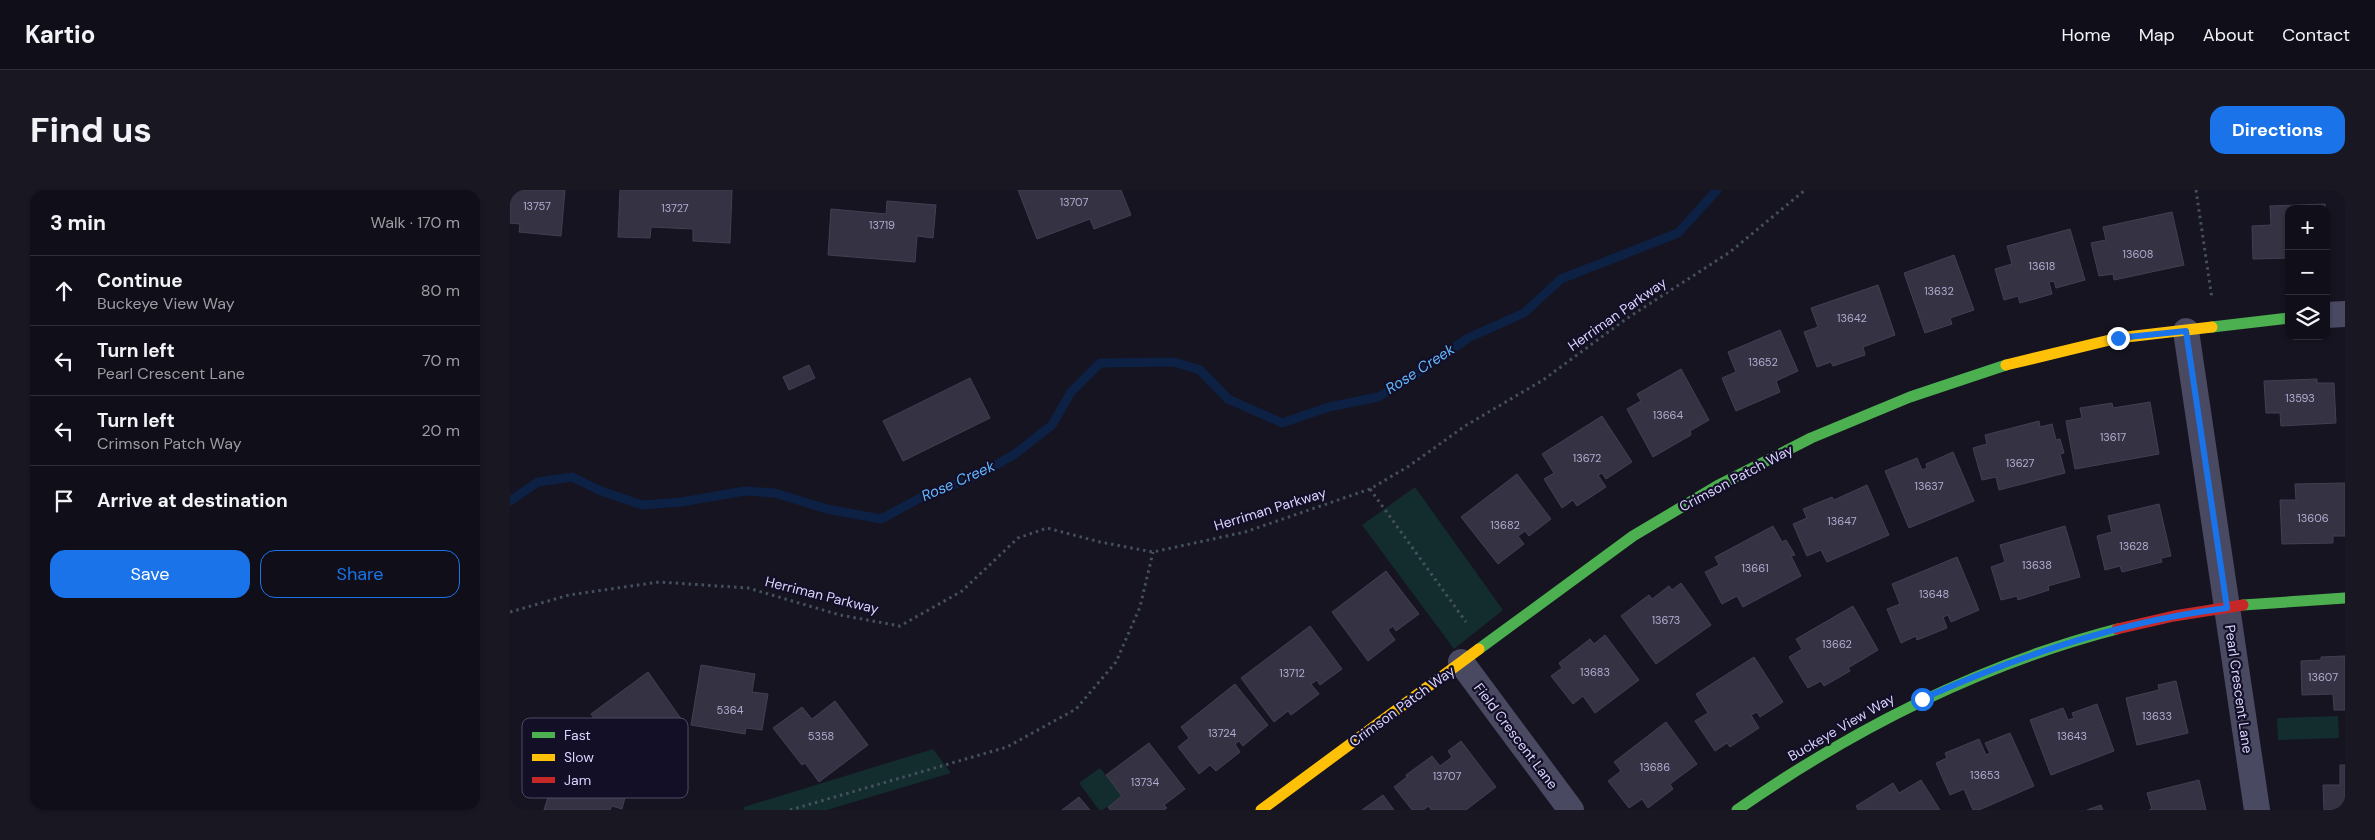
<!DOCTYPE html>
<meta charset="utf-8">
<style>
body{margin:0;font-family:"DM Sans",sans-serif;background:#191822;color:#f1f3f6}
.controls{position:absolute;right:15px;top:15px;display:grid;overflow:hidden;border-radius:10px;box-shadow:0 1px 4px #0004}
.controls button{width:45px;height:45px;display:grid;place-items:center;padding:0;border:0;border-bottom:1px solid #302f38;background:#100f19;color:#f1f3f6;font:25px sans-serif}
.stop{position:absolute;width:15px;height:15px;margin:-11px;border:4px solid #1a73e8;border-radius:50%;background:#fff}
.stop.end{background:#1a73e8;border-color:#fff;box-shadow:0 1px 5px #0008}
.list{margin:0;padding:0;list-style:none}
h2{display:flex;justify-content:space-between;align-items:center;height:65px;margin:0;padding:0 20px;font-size:21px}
h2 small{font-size:16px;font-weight:400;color:#9c9ca2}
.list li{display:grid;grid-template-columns:32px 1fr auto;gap:15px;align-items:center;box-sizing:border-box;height:70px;padding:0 20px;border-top:1px solid #302f38}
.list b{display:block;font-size:19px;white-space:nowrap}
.list p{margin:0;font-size:16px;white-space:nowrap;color:#9c9ca2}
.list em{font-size:16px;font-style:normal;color:#9c9ca2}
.actions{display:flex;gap:10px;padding:15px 20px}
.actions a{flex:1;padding:11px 0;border:1px solid #1a73e8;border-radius:15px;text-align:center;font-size:18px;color:#1a73e8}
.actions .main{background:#1a73e8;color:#fff}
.icon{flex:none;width:28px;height:28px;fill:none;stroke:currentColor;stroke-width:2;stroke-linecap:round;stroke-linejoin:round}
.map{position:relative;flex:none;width:1835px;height:620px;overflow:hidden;border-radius:15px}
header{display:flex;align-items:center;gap:30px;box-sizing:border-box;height:70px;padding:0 25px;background:#100f19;border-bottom:1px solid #302f38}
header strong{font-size:24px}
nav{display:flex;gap:28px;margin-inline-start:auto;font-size:18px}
.intro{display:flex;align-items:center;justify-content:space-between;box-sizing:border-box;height:120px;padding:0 30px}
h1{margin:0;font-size:35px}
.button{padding:12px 22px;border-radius:15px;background:#1a73e8;color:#fff;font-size:18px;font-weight:700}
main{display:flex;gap:30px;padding:0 30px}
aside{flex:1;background:#100f19;border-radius:15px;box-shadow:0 1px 4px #0004}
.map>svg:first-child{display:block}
.green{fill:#132c2d}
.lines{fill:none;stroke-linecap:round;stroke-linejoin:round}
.stream{stroke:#0d2144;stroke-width:9}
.building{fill:#343243;stroke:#433f54}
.path{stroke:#44505f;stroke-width:3;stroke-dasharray:2.5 4;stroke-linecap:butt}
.street{stroke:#4a4962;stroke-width:26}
.fast{stroke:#4caf50;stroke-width:11}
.slow{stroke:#ffc107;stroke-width:11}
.jam{stroke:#c62828;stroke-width:11}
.route{stroke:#1a73e8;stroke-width:6}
.labels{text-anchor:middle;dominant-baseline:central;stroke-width:4.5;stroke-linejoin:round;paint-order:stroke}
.number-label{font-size:11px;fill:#b0acd0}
.street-label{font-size:14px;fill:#d9d4ff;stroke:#130f26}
.water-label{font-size:15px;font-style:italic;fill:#62b6ff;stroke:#130f26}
.key{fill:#130f26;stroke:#4e4a67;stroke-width:1}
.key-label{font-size:14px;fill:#d9d4ff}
</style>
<header>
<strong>Kartio</strong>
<nav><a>Home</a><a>Map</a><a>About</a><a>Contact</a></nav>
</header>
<div class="intro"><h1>Find us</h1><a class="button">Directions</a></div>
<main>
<aside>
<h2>3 min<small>Walk · 170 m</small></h2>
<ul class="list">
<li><svg class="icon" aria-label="ahead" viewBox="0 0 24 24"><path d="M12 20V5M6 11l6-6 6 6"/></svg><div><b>Continue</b><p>Buckeye View Way</p></div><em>80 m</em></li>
<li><svg class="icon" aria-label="left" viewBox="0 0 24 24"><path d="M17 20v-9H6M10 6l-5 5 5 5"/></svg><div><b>Turn left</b><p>Pearl Crescent Lane</p></div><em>70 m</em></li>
<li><svg class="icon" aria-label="left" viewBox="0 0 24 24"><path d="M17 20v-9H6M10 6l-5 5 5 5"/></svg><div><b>Turn left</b><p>Crimson Patch Way</p></div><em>20 m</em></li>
<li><svg class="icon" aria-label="arrive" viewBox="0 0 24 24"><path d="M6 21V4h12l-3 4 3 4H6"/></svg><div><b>Arrive at destination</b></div></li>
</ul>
<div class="actions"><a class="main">Save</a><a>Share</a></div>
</aside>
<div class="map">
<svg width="1835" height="620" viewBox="0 0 1835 620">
<rect width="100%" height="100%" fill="#161421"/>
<path class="green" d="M905 297 993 420 944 459 852 335Z
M1828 526 1829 548 1768 550 1767 528Z
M423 559 441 583 317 620H234V617Z
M590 578 612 606 593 620H589L569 593Z"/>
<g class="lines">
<path class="stream" d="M0 311 28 292 62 287 91 301 132 315 171 312 235 301 265 303 317 319 371 329 414 306 466 286 505 264 542 235 561 202 590 173 664 172 690 180 718 209 772 233 819 217 868 207 900 188 958 148 1014 123 1051 89 1168 43 1207 0"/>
</g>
<path class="building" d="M0 0H55L51 46 9 42 10 34 0 33Z
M110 0H222L220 53 183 51V39L141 37 140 48 108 47Z
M508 0H611L621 25 584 39 580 29 527 49Z
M377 11 426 15 423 48 407 46 405 72 318 65 321 19 376 24Z
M1815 14V19H1779V68L1743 69 1742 36 1761 35 1760 16Z
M1662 22 1674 75 1604 90 1603 84 1589 86 1581 53 1596 50 1593 37Z
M1560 39 1575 90 1546 98 1544 91 1539 92 1542 104 1510 113 1508 106 1494 110 1485 79 1502 74 1497 56Z
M1444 65 1464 120 1440 128 1442 134 1415 143 1394 83Z
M1368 95 1385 145 1353 157 1355 165 1323 176 1321 172 1307 177 1294 142 1308 137 1301 118Z
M1270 140 1288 181 1266 191 1270 202 1226 221 1212 188 1226 182 1218 162Z
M299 175 305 188 279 200 273 187Z
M1171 179 1199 230 1180 241 1181 245 1143 267 1117 219 1131 211 1127 204Z
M460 188 480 228 393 271 373 231Z
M1807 189V193H1824L1826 233 1771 236 1770 223H1756L1754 191Z
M1640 212 1649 264 1565 279 1556 231 1572 228 1570 218 1602 213 1603 218Z
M1092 226 1122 272 1096 289 1092 283 1088 285 1096 297 1067 316 1063 310 1052 318 1034 289 1044 283 1032 264Z
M1529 231 1530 237 1542 234 1546 250 1550 249 1554 263 1550 264 1555 283 1489 300 1486 287 1472 290 1463 258 1477 254 1475 245Z
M1443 262 1464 311 1399 338 1375 281 1407 268 1412 280 1417 278 1416 274Z
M1007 284 1041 329 1019 346 1015 341 1008 346 1014 354 988 374 951 327Z
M1835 293V346H1823V353L1772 354 1770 310H1786L1785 294Z
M1357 295 1379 345 1317 372 1311 360 1297 366 1283 334 1297 328 1293 319 1322 307 1324 310Z
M1649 314 1661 366 1651 368 1652 372 1612 382 1610 376 1595 380 1587 346 1602 342 1598 326Z
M1263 336 1272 352 1276 350 1285 365 1281 366 1291 386 1233 417 1227 406 1212 414 1195 382 1209 375 1205 367Z
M1555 336 1570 387 1538 396 1539 400 1508 410 1507 406 1491 410 1481 377 1495 372 1490 355Z
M1447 367 1469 420 1441 432 1438 425 1433 427 1437 438 1407 450 1406 446 1391 453 1377 419 1390 414 1382 394Z
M876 381 909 424 886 441 883 436 878 440 885 450 858 471 822 422Z
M1171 393 1201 435 1146 474 1111 426 1139 405 1142 409 1159 396 1162 400Z
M1343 416 1368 460 1338 478 1340 481 1314 496 1311 491 1298 498 1279 467 1292 459 1286 449Z
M800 436 832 479 810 495 807 490 801 494 809 504 781 525 778 521 764 532 731 488Z
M1095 445 1129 490 1085 523 1073 506 1063 514 1041 486 1052 478 1049 473 1080 449 1084 454Z
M1835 466V520H1824L1823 504 1792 505 1791 471 1811 470V467Z
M1244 467 1273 512 1250 527 1247 522 1241 525 1249 538 1220 557 1217 553 1205 561 1185 531 1198 523 1186 504Z
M191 475 245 484 242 502 258 504 252 540 236 538 235 544 181 535Z
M138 482 174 533 146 554 138 542 134 544 138 550 113 568 81 524Z
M1666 491 1678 543 1627 555 1616 508 1649 500 1648 495Z
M725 494 758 535 733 556 729 551 725 554 730 562 706 581 700 575 689 584 668 557 679 548 671 537Z
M325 511 358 555 309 592 295 573 292 575 263 538 292 517 302 529Z
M1587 514 1604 561 1541 585 1520 530 1553 518 1558 530 1564 528 1562 523Z
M1156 532 1187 574 1160 594 1163 599 1138 618 1132 609 1119 618 1098 591 1111 581 1104 572Z
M1500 543 1524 596 1469 620H1463L1454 599 1440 605 1426 573 1437 568 1435 563 1469 549 1476 565 1480 563 1475 553Z
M951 551 986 597 956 620H921L919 616 913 620H902L884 597 897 587 896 585 922 566 930 576 942 567 938 561Z
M639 553 675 599 654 615 657 618 654 620H600L598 617 612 606 596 585Z
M50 568 120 589 112 619 102 616 100 620H34Z
M1830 575H1835V620H1814L1813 595H1830Z
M1411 590 1430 620H1348L1346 616 1383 593 1389 603Z
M1689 590 1696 620H1639L1642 619 1637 603Z
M873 605 884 620H852Z
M569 607 580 620H552Z
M1591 615 1593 620H1577Z"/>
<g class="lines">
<path class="path" d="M1686 0 1702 109
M860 299 956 432
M0 422 59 405 149 392 238 398 330 425 390 436 452 401 508 348 537 338 590 352 643 362 735 342 860 299 899 276 955 236 1033 190 1116 129 1220 62 1295 0
M280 620 497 557 566 519 606 472 630 417 643 362"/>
<path class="street" d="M1816 125 1835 124
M1676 141 1747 620
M951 472 1061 620"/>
<path class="fast" d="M1702 137 1779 128
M1733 415 1835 408
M969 459 1123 346 1207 296 1301 248 1400 207 1496 175
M1227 620C1343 539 1469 475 1607 439"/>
<path class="slow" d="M1496 175 1608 148 1702 137
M751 620 969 459"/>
<path class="jam" d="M1607 439 1664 426 1733 415"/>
</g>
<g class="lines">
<path class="route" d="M1412 509C1510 465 1611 431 1717 418L1676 141 1608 148"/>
</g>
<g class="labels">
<g class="number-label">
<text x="564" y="12">13707</text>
<text x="27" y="16">13757</text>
<text x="165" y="18">13727</text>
<text x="372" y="35">13719</text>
<text x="1628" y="64">13608</text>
<text x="1532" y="76">13618</text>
<text x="1429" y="101">13632</text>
<text x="1342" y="128">13642</text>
<text x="1253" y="172">13652</text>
<text x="1790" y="208">13593</text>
<text x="1158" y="225">13664</text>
<text x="1603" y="247">13617</text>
<text x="1077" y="268">13672</text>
<text x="1510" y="273">13627</text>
<text x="1419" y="296">13637</text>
<text x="1803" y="328">13606</text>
<text x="1332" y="331">13647</text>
<text x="995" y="335">13682</text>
<text x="1624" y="356">13628</text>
<text x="1527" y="375">13638</text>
<text x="1245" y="378">13661</text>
<text x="1424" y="404">13648</text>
<text x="1156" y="430">13673</text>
<text x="1327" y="454">13662</text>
<text x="1085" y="482">13683</text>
<text x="782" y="483">13712</text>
<text x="1813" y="487">13607</text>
<text x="220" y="520">5364</text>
<text x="1647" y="526">13633</text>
<text x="712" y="543">13724</text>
<text x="311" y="546">5358</text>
<text x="1562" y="546">13643</text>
<text x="1145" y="577">13686</text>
<text x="1475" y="585">13653</text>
<text x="937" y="586">13707</text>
<text x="635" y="592">13734</text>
</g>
<g class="street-label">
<text transform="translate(1107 124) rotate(-35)">Herriman Parkway</text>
<text transform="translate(1226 288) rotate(-28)">Crimson Patch Way</text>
<text transform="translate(760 319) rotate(-17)">Herriman Parkway</text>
<text transform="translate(312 405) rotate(14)">Herriman Parkway</text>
<text transform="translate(1729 499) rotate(82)">Pearl Crescent Lane</text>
<text transform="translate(892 516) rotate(-36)">Crimson Patch Way</text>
<text transform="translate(1331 537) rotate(-30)">Buckeye View Way</text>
<text transform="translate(1006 546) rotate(53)">Field Crescent Lane</text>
</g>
<g class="water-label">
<text transform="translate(910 179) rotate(-33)">Rose Creek</text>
<text transform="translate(448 291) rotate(-24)">Rose Creek</text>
</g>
</g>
<rect x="12" y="528" width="166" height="80" rx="8" class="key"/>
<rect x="22" y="542" width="23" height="6" fill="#4caf50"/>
<rect x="22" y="564" width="23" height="7" fill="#ffc107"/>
<rect x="22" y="587" width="23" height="6" fill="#c62828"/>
<g class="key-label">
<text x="54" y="550">Fast</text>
<text x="54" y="572">Slow</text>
<text x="54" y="595">Jam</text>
</g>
</svg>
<div class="controls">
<button>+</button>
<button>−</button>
<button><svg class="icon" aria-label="layers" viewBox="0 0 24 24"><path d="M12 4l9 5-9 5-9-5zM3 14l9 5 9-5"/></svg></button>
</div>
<div class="stop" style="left:1412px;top:509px"></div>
<div class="stop end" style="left:1608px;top:148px"></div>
</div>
</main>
